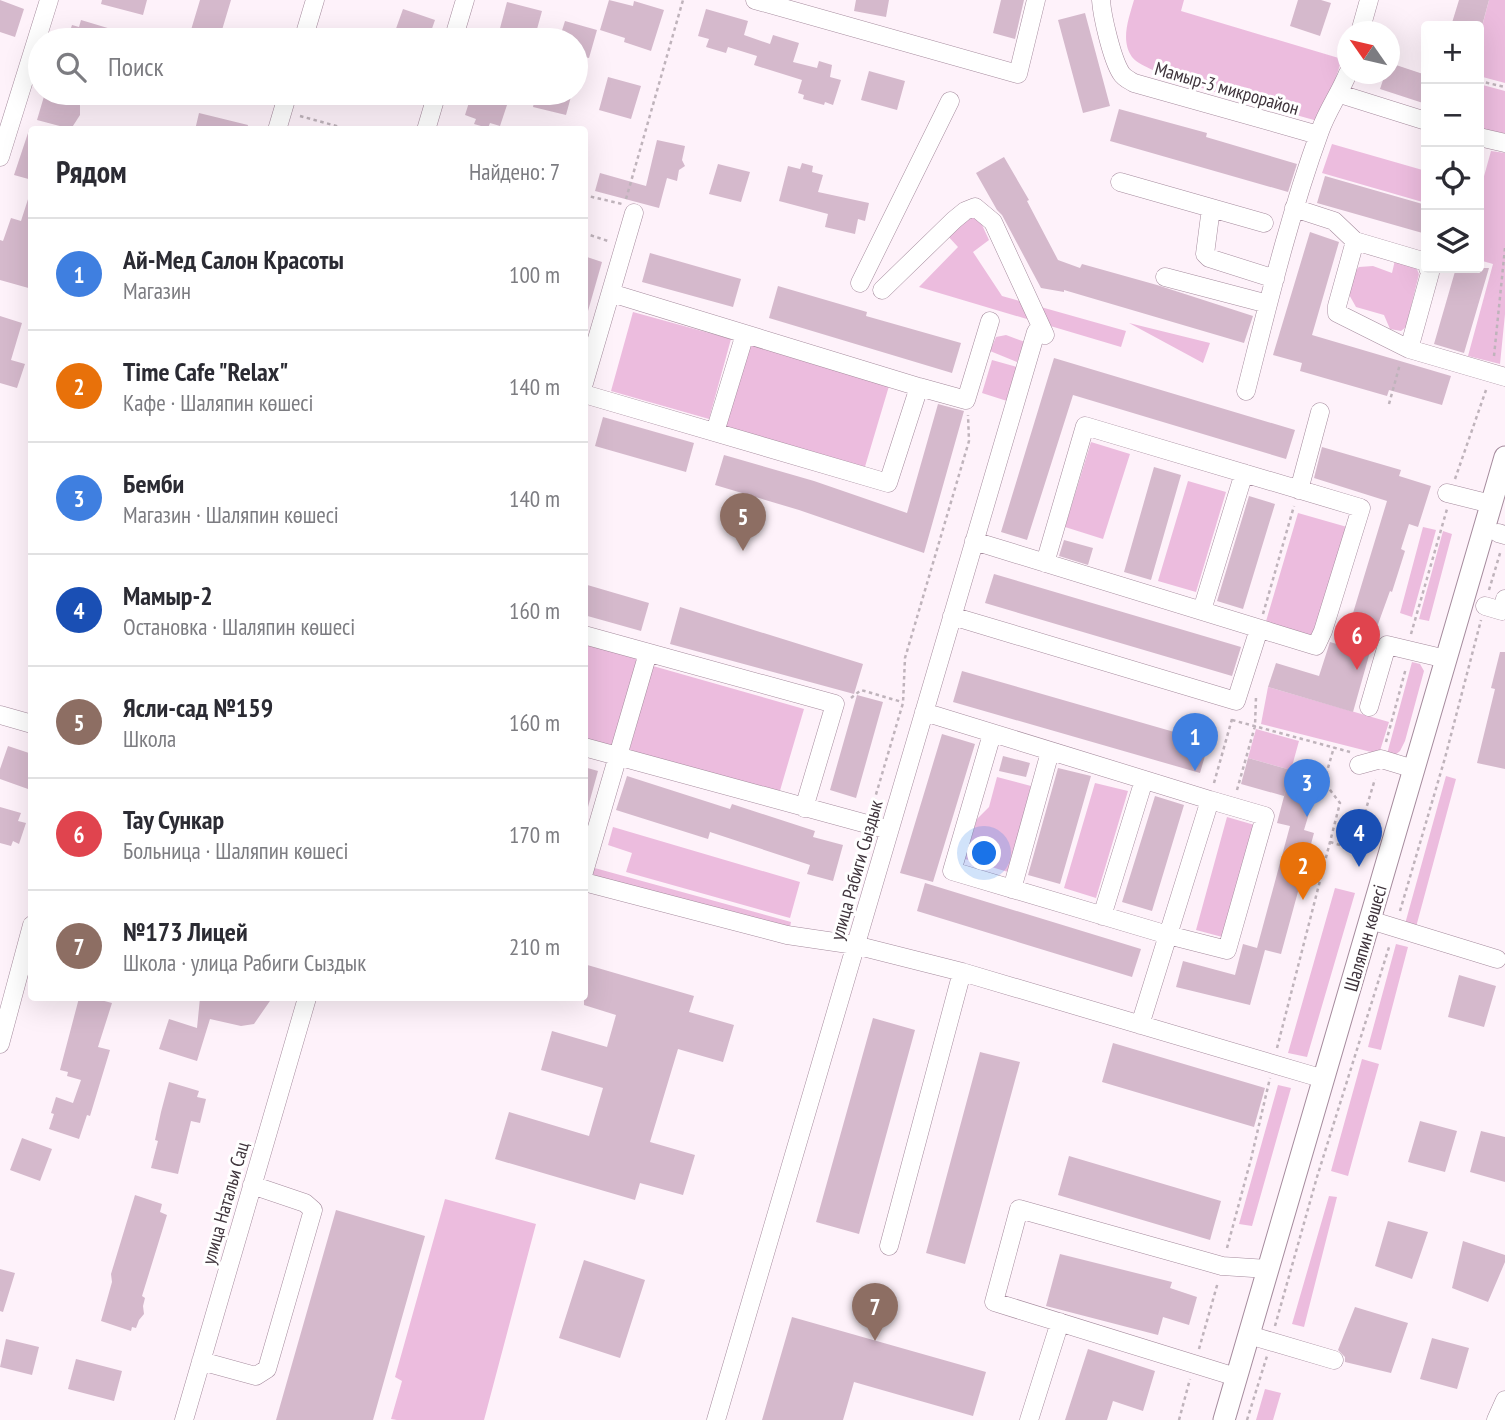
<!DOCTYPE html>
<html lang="ru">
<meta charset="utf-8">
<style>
body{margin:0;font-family:"PT Sans Narrow",sans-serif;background:#f7f7f7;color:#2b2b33}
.controls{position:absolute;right:21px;top:21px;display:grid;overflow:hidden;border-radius:7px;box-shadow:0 7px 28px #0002}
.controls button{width:63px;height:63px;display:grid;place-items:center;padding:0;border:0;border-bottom:2px solid #e1e1e2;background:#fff;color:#2b2b33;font:35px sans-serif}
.compass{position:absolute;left:1337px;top:21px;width:63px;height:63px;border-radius:50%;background:#fff;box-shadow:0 7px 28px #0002;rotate:304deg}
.you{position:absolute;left:985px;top:854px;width:24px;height:24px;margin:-18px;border:5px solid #fff;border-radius:50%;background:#1a73e8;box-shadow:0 0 0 10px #1a73e833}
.badge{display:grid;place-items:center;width:46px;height:46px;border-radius:50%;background:#607d32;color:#fff;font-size:23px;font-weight:700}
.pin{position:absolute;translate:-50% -58px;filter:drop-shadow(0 2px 4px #0008)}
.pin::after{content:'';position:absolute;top:37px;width:24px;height:21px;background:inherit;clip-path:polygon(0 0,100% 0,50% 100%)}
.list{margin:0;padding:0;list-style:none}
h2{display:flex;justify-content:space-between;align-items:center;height:91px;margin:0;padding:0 28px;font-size:30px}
h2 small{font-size:23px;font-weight:400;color:#7c7c81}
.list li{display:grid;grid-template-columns:46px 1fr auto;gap:21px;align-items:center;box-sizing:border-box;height:112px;padding:0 28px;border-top:2px solid #e1e1e2}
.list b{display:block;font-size:26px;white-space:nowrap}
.list p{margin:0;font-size:23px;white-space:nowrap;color:#7c7c81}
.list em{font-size:23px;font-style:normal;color:#7c7c81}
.icon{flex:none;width:38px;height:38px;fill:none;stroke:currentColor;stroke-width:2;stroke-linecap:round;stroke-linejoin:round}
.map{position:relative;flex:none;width:1505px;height:1420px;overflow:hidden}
.search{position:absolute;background:#fff;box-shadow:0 7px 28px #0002;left:28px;top:28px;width:560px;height:77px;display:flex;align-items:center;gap:18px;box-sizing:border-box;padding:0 24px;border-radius:38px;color:#7c7c81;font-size:26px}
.panel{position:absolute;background:#fff;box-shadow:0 7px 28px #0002;left:28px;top:126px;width:560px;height:875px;border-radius:7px}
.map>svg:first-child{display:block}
.green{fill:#ecbcde}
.building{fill:#d5b9cc}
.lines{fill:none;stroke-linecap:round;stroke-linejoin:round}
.minor-casing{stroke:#a58b9d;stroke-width:19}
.major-casing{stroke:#a58b9d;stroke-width:23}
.path{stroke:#bfb3bb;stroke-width:2.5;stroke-dasharray:3.5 3.5;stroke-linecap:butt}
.minor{stroke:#fff;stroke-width:18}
.major{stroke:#fff;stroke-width:21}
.labels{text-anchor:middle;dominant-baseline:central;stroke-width:6;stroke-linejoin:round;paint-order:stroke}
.street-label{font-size:19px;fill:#3f343c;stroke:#fff}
</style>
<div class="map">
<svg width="1505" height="1420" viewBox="0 0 1505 1420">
<rect width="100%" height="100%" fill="#fef2fa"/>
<path class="green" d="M1134 0H1184L1181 11 1342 59 1321 122C1290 113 1146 77 1132 57 1120 40 1129 18 1134 0Z
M1489 0H1505V83L1479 76V38Z
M1479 84 1505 91V134L1479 128Z
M1332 144 1426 171V203L1322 173Z
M1491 151 1505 153V314L1500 364 1468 356 1493 264 1479 260V187H1481Z
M977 214 989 240 973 252 1002 296 1126 331 1121 347 919 287 958 247 946 234Z
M1395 260 1416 267 1419 274 1406 327 1401 331 1390 329 1384 315 1356 307 1347 291 1354 272 1359 267 1373 266 1392 273Z
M633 312 731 339 709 419 611 391Z
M1129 323 1210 343 1203 363Z
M1006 335 1025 342 1017 362 990 351 996 337Z
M746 343 889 386 864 470 721 427Z
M992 360 1017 367 1007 401 982 393Z
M1091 442 1130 454 1103 539 1065 527Z
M1188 481 1226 492 1196 592 1158 581Z
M1298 513 1347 527 1313 643 1264 628Z
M1423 527 1436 530 1412 617 1400 613Z
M1443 531 1452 534 1429 621 1419 619Z
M584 643 640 658 615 747 585 739Z
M1412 662 1420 664 1424 671 1405 741 1400 751 1394 756 1387 754Z
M653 666 804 709 779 794 629 751Z
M1268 687 1389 722 1379 754 1261 724Z
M1256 729 1299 741 1291 770 1248 758Z
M1446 776 1456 779 1416 927 1405 924Z
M997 777 1031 786 1008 872 965 859 977 819 989 807Z
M1095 783 1128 791 1096 898 1064 888Z
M1227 817 1258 826 1226 938 1196 930Z
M613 827 800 882 790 918 626 872 632 853 608 845Z
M591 867 791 922 789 932 595 879Z
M1335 888 1355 893 1307 1057 1288 1053Z
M1396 944 1408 947 1381 1050 1368 1047Z
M1362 1059 1379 1064 1348 1176 1331 1171Z
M1278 1085 1291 1088 1252 1226 1239 1224Z
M1329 1196 1337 1197 1304 1327 1292 1324Z
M445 1199 536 1224 484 1420H397L391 1419 402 1381 395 1377Z
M1265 1389 1281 1393 1273 1420H1256Z"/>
<path class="building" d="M0 0 24 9 15 37 0 32Z
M102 0H147L143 15 101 4Z
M200 0H231L219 40H188Z
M609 0 633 6 634 1 664 10 651 51 624 42 625 38 600 30Z
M856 0H889L886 17 854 11Z
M1001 0H1024L1015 39 993 33Z
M1298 0H1321L1331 3 1320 36 1290 26Z
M1459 0H1489L1482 26H1451Z
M507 2 542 11 534 40 499 32Z
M403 9 435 20 428 40H404L393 37Z
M706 9 748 21 744 35 770 44 773 35 799 43 793 62 817 68 819 61 832 65 830 77 841 80 833 105 825 102 824 105 803 99 804 95 798 93 802 80 754 65 757 56 728 47 726 53 706 47 709 39 698 36Z
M1085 13 1110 106 1083 113 1058 20Z
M81 20 111 29 109 36 112 37V40H67L72 25 79 27Z
M565 21 597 30 589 58 576 55V40H559Z
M1390 63 1426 75V104L1380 89 1385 74H1390Z
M869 71 905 81 897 110 861 100Z
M608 77 641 86 631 119 599 110Z
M45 93H63L80 98V115L71 129 37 120Z
M472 93H499L510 96 500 126 490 123 488 128 474 124 476 119 465 115Z
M536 93H572L566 115 533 107Z
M1119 109 1207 133 1206 137 1297 164 1288 192 1110 141Z
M199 113 248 125 247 130H195Z
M29 130H32V180L14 175Z
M657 140 685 146 682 160 685 166 679 170 677 181 667 178 659 208 595 191 600 173 646 186Z
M1004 157 1029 200 1027 201 1058 260 1080 268 1082 264 1157 285 1253 316 1244 343 1064 290V292L1041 288 1002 215 997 210 976 173Z
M802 163 813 166 812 172 823 175 818 192 869 203 865 221 858 219 855 234 825 227 828 214 779 201 788 166 800 169Z
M718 164 750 172 741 202 709 194Z
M1325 176 1426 205V234L1317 203Z
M29 196 32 197V289L0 280V240L3 241 11 218 21 221Z
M1310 232 1339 242 1312 335 1451 376 1442 405 1389 390 1387 396 1300 371 1302 363 1273 355Z
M650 253 741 279 733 307 642 282Z
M584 256 602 262 588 311H584Z
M1456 268H1489L1464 353 1434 344Z
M778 286 867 312 866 316 961 343 952 373 769 318Z
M0 316 22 323 11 360 25 364 17 388 0 383Z
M1054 358 1295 430 1286 459 1073 395 1027 540 1001 532Z
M938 404 964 411 924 553 799 510 715 485 724 455 814 481 907 513Z
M603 417 694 443 686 472 595 446Z
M1322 447 1401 470 1399 476 1431 486 1418 527 1409 524 1401 549 1405 551 1392 592 1390 591 1377 627 1353 712 1268 687 1276 663 1319 676 1330 642 1343 646 1387 501 1314 478Z
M1154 467 1181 475 1151 580 1124 572Z
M1249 496 1275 504 1243 609 1217 601Z
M1064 540 1093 548 1088 565 1059 556Z
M994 574 1241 647 1232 676 985 603Z
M584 584 649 603 641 631 584 615Z
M680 607 863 664 854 694 670 644Z
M1500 652H1505V769L1477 763 1495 689 1491 688Z
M962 671 1209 742 1200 773 953 702Z
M857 695 883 702 856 798 830 790Z
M942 734 975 744 933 882 900 873Z
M8 746 32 754V786L29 785 28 789 0 779V769Z
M1003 756 1030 763 1026 777 999 771Z
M1248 758 1291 770 1284 796 1241 784Z
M584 767 598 771 588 807H584Z
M1058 768 1091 776 1060 884 1028 875Z
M627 776 730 809 732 804 815 831 813 837 843 845 833 881 807 874 810 865 710 832 708 839 616 810Z
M1286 789 1314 797 1304 830 1314 833 1281 954 1265 950 1250 1005 1176 987 1183 961 1235 975 1243 944 1257 948 1290 826 1277 823Z
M1155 796 1184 805 1152 911 1122 902Z
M0 807 21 813 18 821 26 823 19 844 13 841 11 846 0 843Z
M925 883 1141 949 1132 977 917 911Z
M584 964 694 996 689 1012 734 1025 723 1062 678 1049 650 1142 695 1155 683 1195 640 1183 635 1200 495 1159 509 1112 589 1136 603 1088 541 1070 552 1031 607 1047 616 1015 584 1005Z
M1459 975 1496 986 1484 1027 1448 1017Z
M79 998H93L112 1003 98 1047 110 1050 90 1116 87 1115 79 1139 49 1129 54 1114 51 1113 56 1097 73 1103 81 1080 67 1076 68 1072 60 1070Z
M200 998H272L254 1024 241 1026 210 1019 197 1061 159 1049 169 1019 197 1028Z
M873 1018 915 1030 859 1234 816 1222Z
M1113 1043 1265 1088 1254 1127 1102 1082Z
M980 1052 1020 1062 965 1264 926 1253Z
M169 1082 199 1091 197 1097 206 1099 200 1123 191 1121 178 1174 151 1168 158 1141 155 1140 161 1112Z
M1420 1121 1457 1131 1445 1172 1408 1162Z
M1481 1131 1505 1137V1182L1470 1172Z
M22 1138 52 1149 40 1181 10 1170Z
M1069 1156 1221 1201 1210 1240 1058 1195Z
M135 1195 162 1204 160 1212 167 1215 142 1296 145 1298 143 1306 144 1314 139 1320 136 1328 132 1327 131 1331 101 1321 112 1282 111 1274Z
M336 1210 425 1236 373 1420H276Z
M1388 1221 1428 1232 1412 1279 1375 1266Z
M1463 1241 1505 1255V1262L1488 1302 1452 1288Z
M1060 1254 1172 1282 1170 1288 1197 1297 1189 1325 1163 1317 1158 1335 1046 1306Z
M584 1260 645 1280 620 1358 559 1338Z
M0 1269 15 1273 3 1312 0 1311Z
M1355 1307 1408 1323 1391 1373 1345 1362V1357L1338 1350Z
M792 1317 986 1372 973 1416 854 1382 843 1420H762Z
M1432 1338 1469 1348 1457 1389 1420 1379Z
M6 1339 39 1347 32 1375 0 1367Z
M1088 1349 1155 1371 1143 1411 1113 1401 1107 1420H1065Z
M76 1359 122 1371 114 1401 68 1389Z"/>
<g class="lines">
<g class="minor-casing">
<path id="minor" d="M755 0 1018 74 1036 0
M1101 0C1102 16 1112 59 1121 73 1124 78 1129 80 1134 83L1318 135
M1360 32 1369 0
M303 40 315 0
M453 40 465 0
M1340 94 1426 121
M277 130 288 93
M426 130 437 93
M1479 137 1505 143
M0 157 49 0
M1120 182 1264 223
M1211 208 1205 254 1209 258 1275 279
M1294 208 1334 221 1355 241 1426 262
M1355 241 1337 306V313L1409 349
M1428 268 1430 273 1409 349 1505 377
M1165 277 1268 304
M860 283 950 101
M882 290 954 220 965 211 975 207 993 222 1045 335
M584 383 634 213
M919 387 966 400 990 321
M1246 391C1268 304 1289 216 1320 131 1327 111 1340 93 1348 73
M584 394 888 483 919 387 611 293
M715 432 745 334
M1299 490 1320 412
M1447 493 1491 504
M1498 533 1505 535
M974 541C1088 577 1202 612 1316 646L1323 631 1361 508 1085 426 1045 563
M1485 606 1502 611 1505 599
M1202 610 1244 473
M952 616 1236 701 1259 629
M584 635 835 704 804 808
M1369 707 1387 645 1446 659
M924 712 1210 800 1140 1025
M0 715 32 724
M992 734 952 871 1168 935 1227 950 1265 816 1210 800
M584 747 889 830
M1359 765 1381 759 1414 769
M584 872 648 653
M584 882 787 935 855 945 962 972 1324 1079
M1012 889 1050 752
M1102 916 1144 780
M1370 920 1497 959
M0 1044 32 925
M889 1246 962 972
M1249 1335 1334 1360
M201 1361 256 1376 267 1369 313 1210 305 1203 252 1185
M1236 1377 994 1302 1019 1209 1222 1266 1268 1269
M184 1420 307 998
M716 1420 1036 332
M1029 1420 1060 1322
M1496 1420 1505 1400"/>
</g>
<g class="major-casing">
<path id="major" d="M1224 1420 1505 457"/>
</g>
<path class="path" d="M1479 81 1505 87
M300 116 351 130
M584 195 622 204
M626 199 683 0
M584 233 608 241
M1494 356 1505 248
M1389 404 1400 364
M1455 479 1486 390
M1489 590 1501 550
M1263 614 1294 506
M1411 634 1447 509
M851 698 861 690 902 702
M1232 720 1350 752
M1386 742 1406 668
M1214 783 1232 719
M1237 790 1255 726 1256 697
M872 808 903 703 905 658 969 441 968 415
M1330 842 1354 849 1375 779
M1400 911 1445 758 1481 620
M1277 1048 1340 803 1324 782 1334 747
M1227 1248 1251 1159 1270 1078
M1275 1326 1317 1177 1390 944
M1199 1349 1218 1282
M1179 1420 1190 1379
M1247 1420 1267 1356"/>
<use href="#minor" class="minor"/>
<use href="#major" class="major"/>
</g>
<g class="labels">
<g class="street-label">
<text transform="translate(1227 88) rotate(16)">Мамыр-3 микрорайон</text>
<text transform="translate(856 870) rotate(-74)">улица Рабиги Сыздык</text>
<text transform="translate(1365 938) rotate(-74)">Шаляпин көшесі</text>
<text transform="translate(225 1203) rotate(-74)">улица Натальи Сац</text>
</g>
</g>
</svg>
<div class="controls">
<button>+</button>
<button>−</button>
<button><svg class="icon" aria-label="locate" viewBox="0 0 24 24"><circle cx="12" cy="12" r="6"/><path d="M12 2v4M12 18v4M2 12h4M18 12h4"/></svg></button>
<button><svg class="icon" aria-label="layers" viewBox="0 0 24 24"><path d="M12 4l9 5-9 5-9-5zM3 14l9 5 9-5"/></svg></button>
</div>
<svg class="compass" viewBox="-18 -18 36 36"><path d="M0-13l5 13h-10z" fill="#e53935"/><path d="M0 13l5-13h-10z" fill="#7c7c81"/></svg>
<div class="you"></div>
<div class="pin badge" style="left:1195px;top:771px;background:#3f7fe0">1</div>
<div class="pin badge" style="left:1303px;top:900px;background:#e8710a">2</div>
<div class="pin badge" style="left:1307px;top:817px;background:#3f7fe0">3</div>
<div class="pin badge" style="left:1359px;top:867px;background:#1a4fb4">4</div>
<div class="pin badge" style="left:743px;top:551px;background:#8d6e63">5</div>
<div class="pin badge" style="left:1357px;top:670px;background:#e0444e">6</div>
<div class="pin badge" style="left:875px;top:1341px;background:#8d6e63">7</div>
<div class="search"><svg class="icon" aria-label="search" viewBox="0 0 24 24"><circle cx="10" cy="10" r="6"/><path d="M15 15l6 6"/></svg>Поиск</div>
<section class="panel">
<h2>Рядом<small>Найдено: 7</small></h2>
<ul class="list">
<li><span class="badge" style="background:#3f7fe0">1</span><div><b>Ай-Мед Салон Красоты</b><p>Магазин</p></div><em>100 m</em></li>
<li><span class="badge" style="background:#e8710a">2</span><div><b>Time Cafe &quot;Relax&quot;</b><p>Кафе · Шаляпин көшесі</p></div><em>140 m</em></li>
<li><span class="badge" style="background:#3f7fe0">3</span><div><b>Бемби</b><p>Магазин · Шаляпин көшесі</p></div><em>140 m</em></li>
<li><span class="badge" style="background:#1a4fb4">4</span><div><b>Мамыр-2</b><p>Остановка · Шаляпин көшесі</p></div><em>160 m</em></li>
<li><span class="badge" style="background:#8d6e63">5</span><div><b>Ясли-сад №159</b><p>Школа</p></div><em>160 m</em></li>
<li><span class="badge" style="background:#e0444e">6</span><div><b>Тау Сункар</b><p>Больница · Шаляпин көшесі</p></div><em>170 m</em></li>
<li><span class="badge" style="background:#8d6e63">7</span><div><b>№173 Лицей</b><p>Школа · улица Рабиги Сыздык</p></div><em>210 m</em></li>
</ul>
</section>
</div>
